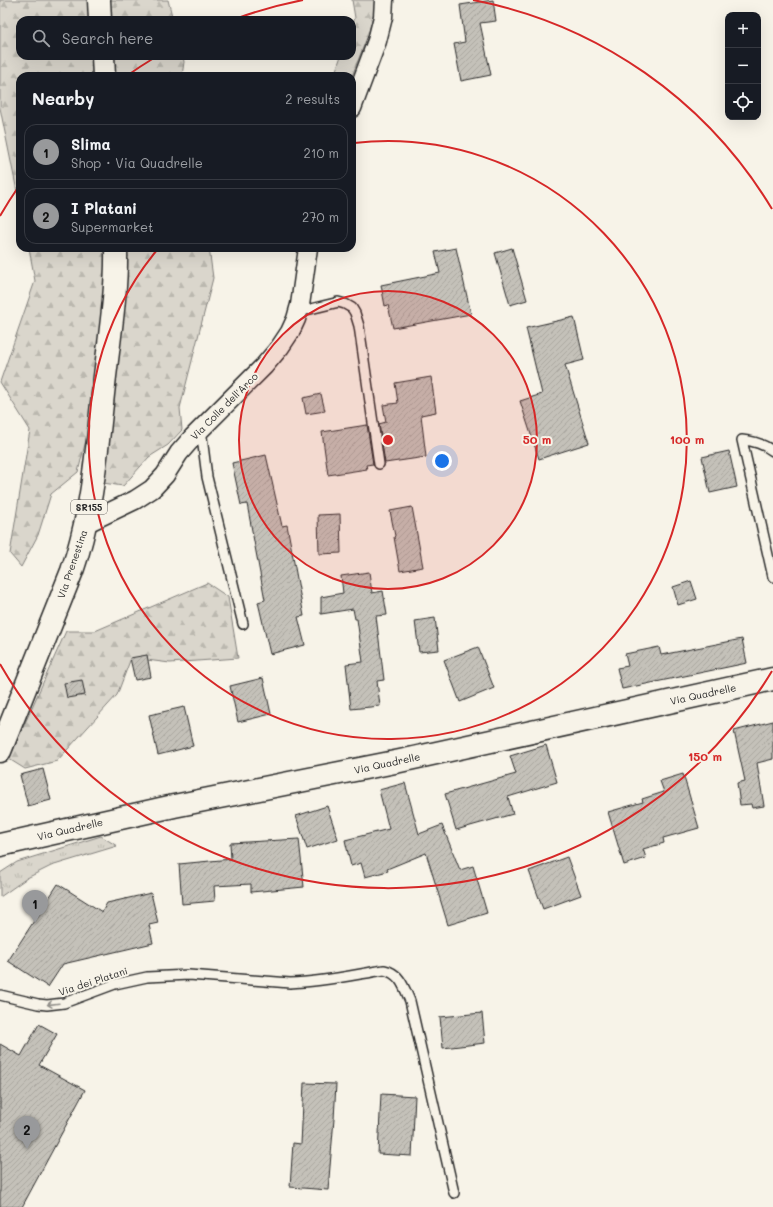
<!DOCTYPE html>
<meta charset="utf-8">
<style>
body{margin:0;font-family:Mali,sans-serif;background:#242831;color:#f1f3f6}
.controls{position:absolute;right:12px;top:12px;display:grid;overflow:hidden;border-radius:8px;box-shadow:0 4px 16px #0002}
.controls button{width:36px;height:36px;display:grid;place-items:center;padding:0;border:0;border-bottom:1px solid #363941;background:#171b24;color:#f1f3f6;font:20px sans-serif}
.you{position:absolute;left:442px;top:461px;width:14px;height:14px;margin:-10px;border:3px solid #fff;border-radius:50%;background:#1a73e8;box-shadow:0 0 0 6px #1a73e833}
.badge{display:grid;place-items:center;width:26px;height:26px;border-radius:50%;background:#98999b;color:#111;font-size:13px;font-weight:700}
.pin{position:absolute;translate:-50% -33px;filter:drop-shadow(0 1px 2px #0008)}
.pin::after{content:'';position:absolute;top:21px;width:14px;height:12px;background:inherit;clip-path:polygon(0 0,100% 0,50% 100%)}
.list{margin:0;padding:0;list-style:none}
h2{display:flex;justify-content:space-between;align-items:center;height:52px;margin:0;padding:0 16px;font-size:17px}
h2 small{font-size:13px;font-weight:400;color:#9ea1a6}
.list li{display:grid;grid-template-columns:26px 1fr auto;gap:12px;align-items:center;box-sizing:border-box;height:56px;margin:0 8px 8px;padding:0 8px;border:1px solid #363941;border-radius:12px}
.list b{display:block;font-size:15px;white-space:nowrap}
.list p{margin:0;font-size:13px;white-space:nowrap;color:#9ea1a6}
.list em{font-size:13px;font-style:normal;color:#9ea1a6}
.icon{flex:none;width:22px;height:22px;fill:none;stroke:currentColor;stroke-width:2;stroke-linecap:round;stroke-linejoin:round}
.map{position:relative;flex:none;width:773px;height:1207px;overflow:hidden}
.search{position:absolute;background:#171b24;box-shadow:0 4px 16px #0002;left:16px;top:16px;width:340px;height:44px;display:flex;align-items:center;gap:10px;box-sizing:border-box;padding:0 14px;border-radius:12px;color:#9ea1a6;font-size:15px}
.panel{position:absolute;background:#171b24;box-shadow:0 4px 16px #0002;left:16px;top:72px;width:340px;height:180px;border-radius:12px}
.map>svg:first-child{display:block}
.grass{fill:url(#grass-tufts);stroke:#82807c}
.forest{fill:url(#forest-firs);stroke:#82807c}
.building{fill:url(#building-hatch);stroke:#2b2b2b}
.lines{fill:none;stroke-linecap:round;stroke-linejoin:round}
.service-casing{stroke:#2b2b2b;stroke-width:12}
.minor-casing{stroke:#2b2b2b;stroke-width:21}
.tertiary-casing{stroke:#2b2b2b;stroke-width:25}
.primary-casing{stroke:#2b2b2b;stroke-width:25}
.service{stroke:#f7f3e8;stroke-width:9}
.minor{stroke:#f7f3e8;stroke-width:18}
.tertiary{stroke:#f7f3e8;stroke-width:22}
.primary{stroke:#f7f3e8;stroke-width:22}
.oneway{stroke:#918f8a}
.ring{fill:none;stroke:#d62828;stroke-width:2}
.labels{text-anchor:middle;dominant-baseline:central;stroke-width:4;stroke-linejoin:round;paint-order:stroke}
.shield{fill:#f7f3e8;stroke:#686764;stroke-width:1}
.shield-label{font-size:9px;font-weight:bold;fill:#2b2b2b}
.street-label{font-size:10px;fill:#2b2b2b;stroke:#f7f3e8}
.centre{fill:#d62828;stroke:#f7f3e8;stroke-width:2}
.ring-label{font-size:12px;text-anchor:middle;font-weight:bold;fill:#d62828;stroke:#f7f3e8;stroke-width:4;stroke-linejoin:round;paint-order:stroke}
</style>
<div class="map">
<svg width="773" height="1207" viewBox="0 0 773 1207">
<defs>
<pattern id="grass-tufts" width="24" height="20" patternUnits="userSpaceOnUse"><rect width="24" height="20" fill="#dad6cc"/><path d="M3 7l-1-3M5 7V3M7 7l1-3M15 17l-1-3M17 17v-4M19 17l1-3" fill="none" stroke="#bbb8af"/></pattern>
<pattern id="forest-firs" width="22" height="20" patternUnits="userSpaceOnUse"><rect width="22" height="20" fill="#dad6cc"/><path d="M5 1l3.5 6h-7zM16 11l3.5 6h-7z" fill="#bbb8af"/></pattern>
<pattern id="building-hatch" width="6" height="6" patternUnits="userSpaceOnUse"><rect width="6" height="6" fill="#c4c1b9"/><path d="M-1 1l2-2M0 6l6-6M5 7l2-2" fill="none" stroke="#a9a69f"/></pattern>
</defs>
<rect width="100%" height="100%" fill="#f7f3e8"/>
<filter id="ink" filterUnits="userSpaceOnUse"><feTurbulence type="fractalNoise" baseFrequency=".025" numOctaves="2"/><feDisplacementMap in="SourceGraphic" scale="8" xChannelSelector="R" yChannelSelector="G"/><feConvolveMatrix kernelMatrix="1 2 1 2 8 2 1 2 1" color-interpolation-filters="sRGB"/></filter>
<g filter="url(#ink)">
<polygon class="grass" points="101,836 117,846 51,866 27,878 0,897 0,873 17,862"/>
<g class="forest">
<polygon points="0,0 94,0 95,20 20,20 20,56 97,56 99,76 20,76 20,206 0,108"/>
<polygon points="106,0 168,0 173,20 106,20"/>
<polygon points="352,0 375,0 376,4 368,35 352,76 334,76 341,56 352,56 352,25 355,18"/>
<polygon points="109,56 183,56 184,62 182,76 111,76"/>
<polygon points="29,248 108,248 95,404 78,472 51,494 38,535 21,567 10,554 30,430 0,382 35,281"/>
<polygon points="123,248 209,248 213,278 180,408 182,430 168,445 149,457 123,486 103,483"/>
<polygon points="207,583 228,597 238,658 170,663 131,658 117,695 57,761 25,769 9,759 66,631 95,631"/>
</g>
<g class="building">
<polygon points="493,0 496,21 480,23 491,75 461,81 454,44 465,42 460,5"/>
<polygon points="456,248 471,314 393,328 388,305 385,306 381,285 440,273 435,252"/>
<polygon points="512,248 527,300 510,305 495,253"/>
<polygon points="574,317 584,360 565,365 589,443 539,459 520,401 542,394 526,328"/>
<polygon points="431,377 436,412 421,415 426,457 385,463 379,424 386,422 383,405 398,403 395,383"/>
<polygon points="321,394 325,411 306,414 303,398"/>
<polygon points="367,425 373,464 366,465 367,469 328,475 322,432"/>
<polygon points="729,451 737,487 710,493 702,457"/>
<polygon points="266,455 282,526 287,525 304,616 298,617 305,645 270,654 258,602 265,600 247,504 241,505 232,463"/>
<polygon points="412,507 423,567 400,571 394,537 395,536 390,511"/>
<polygon points="340,514 341,553 319,554 318,515"/>
<polygon points="369,572 372,593 383,591 387,615 376,616 384,680 377,681 380,706 351,709 346,664 363,662 357,619 355,619 353,609 321,614 321,597 343,593 341,576"/>
<polygon points="691,581 697,599 678,605 673,587"/>
<polygon points="435,618 439,650 419,652 415,621"/>
<polygon points="742,639 747,663 622,689 617,668 628,666 625,654 659,647 661,655"/>
<polygon points="478,647 494,688 460,702 444,660"/>
<polygon points="147,655 151,677 135,680 130,658"/>
<polygon points="263,678 271,714 238,722 230,686"/>
<polygon points="82,680 85,695 67,698 64,683"/>
<polygon points="184,707 193,746 158,755 149,715"/>
<polygon points="773,721 773,759 757,763 764,806 752,808 751,804 740,805 737,783 745,781 734,731"/>
<polygon points="546,745 557,782 508,797 513,814 456,830 445,794 516,774 510,756"/>
<polygon points="43,769 51,800 28,806 20,775"/>
<polygon points="683,774 699,828 663,838 664,843 643,849 646,858 624,865 608,812 643,802 642,799 664,792 660,781"/>
<polygon points="405,783 419,834 442,825 460,870 473,866 487,913 448,925 426,853 387,869 388,871 365,877 361,863 351,866 345,840 389,829 379,790"/>
<polygon points="327,806 338,839 307,849 296,816"/>
<polygon points="299,839 304,887 251,892 251,884 214,886 215,901 182,904 179,864 231,859 230,843"/>
<polygon points="567,857 581,895 543,909 529,871"/>
<polygon points="58,884 102,912 107,903 151,893 158,923 149,925 153,943 63,964 48,987 8,961"/>
<polygon points="482,1013 485,1043 443,1048 440,1017"/>
<polygon points="39,1024 57,1034 39,1065 85,1090 22,1207 0,1207 0,1044 21,1056"/>
<polygon points="304,1083 336,1084 334,1119 328,1190 290,1187 293,1143 301,1144"/>
<polygon points="381,1094 415,1096 412,1156 378,1154"/>
</g>
<g class="lines">
<defs>
<g id="service">
<polyline points="298,312 335,303 338,302 345,304 352,308 355,313 359,326 379,464"/>
<polyline points="201,429 207,477 243,624"/>
<path d="M773 451C763 444 755 441 742 440L773 577"/>
<path d="M0 995 38 1004 47 1005 64 1003 115 984 147 977 189 975 290 983C322 982 353 975 384 970 400 973 404 987 410 1001L454 1193"/>
</g>
<g id="minor">
<polyline points="352,108 377,41 383,17 384,0"/>
<polyline points="85,524 135,500 152,489 165,475 179,453 193,437 264,366 280,347 290,332 296,319 300,305 308,248"/>
</g>
<polyline id="tertiary" points="0,845 174,806 400,761 773,679"/>
<g id="primary">
<polyline points="99,0 100,20"/>
<polyline points="103,56 104,76"/>
<path d="M0 751 72 571C93 511 97 447 104 385 109 340 117 294 116 248"/>
</g>
</defs>
<use href="#service" class="service-casing"/>
<use href="#minor" class="minor-casing"/>
<use href="#tertiary" class="tertiary-casing"/>
<use href="#primary" class="primary-casing"/>
<use href="#service" class="service"/>
<use href="#minor" class="minor"/>
<use href="#tertiary" class="tertiary"/>
<use href="#primary" class="primary"/>
</g>
<defs><path id="oneway-shaft" d="M-6 0H5M1.5-3L5.5 0L1.5 3" fill="none" stroke-width="1.6" stroke-linecap="round" stroke-linejoin="round"/></defs>
<use class="oneway" href="#oneway-shaft" transform="translate(53 1004) rotate(173)"/>
</g>
<circle cx="388" cy="440" r="149" fill="#d62828" fill-opacity=".12"/>
<g class="ring">
<circle cx="388" cy="440" r="149"/>
<path d="M354 143A299 299 0 1 1 157 250"/>
<path d="M772 671A448 448 0 0 1 0 664M0 216A448 448 0 0 1 19 186M128 75A448 448 0 0 1 154 58M235 19A448 448 0 0 1 303 0M473 0A448 448 0 0 1 772 209"/>
</g>
<g class="labels">
<rect class="shield" x="71" y="500" width="36" height="14" rx="3"/>
<g class="shield-label">
<text x="89" y="507">SR155</text>
</g>
<g class="street-label">
<text transform="translate(224 406) rotate(-45)">Via Colle dell'Arco</text>
<text transform="translate(72 564) rotate(-71)">Via Prenestina</text>
<text transform="translate(703 694) rotate(-12)">Via Quadrelle</text>
<text transform="translate(387 763) rotate(-12)">Via Quadrelle</text>
<text transform="translate(70 829) rotate(-13)">Via Quadrelle</text>
<text transform="translate(93 981) rotate(-18)">Via dei Platani</text>
</g>
</g>
<circle cx="388" cy="440" r="6" class="centre"/>
<g class="ring-label">
<text x="537" y="444">50 m</text>
<text x="687" y="444">100 m</text>
<text x="705" y="761">150 m</text>
</g>
</svg>
<div class="controls">
<button>+</button>
<button>−</button>
<button><svg class="icon" aria-label="locate" viewBox="0 0 24 24"><circle cx="12" cy="12" r="6"/><path d="M12 2v4M12 18v4M2 12h4M18 12h4"/></svg></button>
</div>
<div class="you"></div>
<div class="pin badge" style="left:35px;top:923px">1</div>
<div class="pin badge" style="left:27px;top:1149px">2</div>
<div class="search"><svg class="icon" aria-label="search" viewBox="0 0 24 24"><circle cx="10" cy="10" r="6"/><path d="M15 15l6 6"/></svg>Search here</div>
<section class="panel">
<h2>Nearby<small>2 results</small></h2>
<ul class="list">
<li><span class="badge">1</span><div><b>Slima</b><p>Shop · Via Quadrelle</p></div><em>210 m</em></li>
<li><span class="badge">2</span><div><b>I Platani</b><p>Supermarket</p></div><em>270 m</em></li>
</ul>
</section>
</div>
